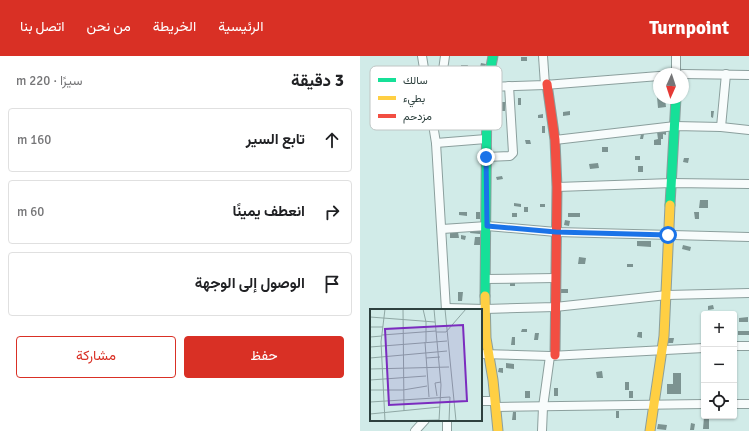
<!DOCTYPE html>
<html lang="ar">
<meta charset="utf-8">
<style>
body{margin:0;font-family:Signika,Vazirmatn,sans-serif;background:#f6f6f6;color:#202124;direction:rtl}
.controls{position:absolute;right:12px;bottom:12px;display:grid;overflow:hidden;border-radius:4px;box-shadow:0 1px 3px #0004}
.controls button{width:36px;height:36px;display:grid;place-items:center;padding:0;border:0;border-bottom:1px solid #e0e0e0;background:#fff;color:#202124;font:20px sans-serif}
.compass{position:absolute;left:293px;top:12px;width:36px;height:36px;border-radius:50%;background:#fff;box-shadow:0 1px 3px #0004;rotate:183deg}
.stop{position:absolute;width:12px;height:12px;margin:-9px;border:3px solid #1a73e8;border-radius:50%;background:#fff}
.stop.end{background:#1a73e8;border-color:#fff;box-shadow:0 1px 4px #0008}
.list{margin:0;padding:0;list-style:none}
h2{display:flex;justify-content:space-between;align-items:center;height:52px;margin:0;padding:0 16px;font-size:17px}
h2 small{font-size:13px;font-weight:400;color:#757577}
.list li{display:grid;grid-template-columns:26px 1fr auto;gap:12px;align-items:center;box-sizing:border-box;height:64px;margin:0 8px 8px;padding:0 8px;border:1px solid #e0e0e0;border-radius:4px}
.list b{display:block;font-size:15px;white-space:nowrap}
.list em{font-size:13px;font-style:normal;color:#757577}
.actions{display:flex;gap:8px;padding:12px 16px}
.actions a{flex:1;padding:9px 0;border:1px solid #d93025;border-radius:4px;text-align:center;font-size:14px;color:#d93025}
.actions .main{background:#d93025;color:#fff}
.icon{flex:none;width:22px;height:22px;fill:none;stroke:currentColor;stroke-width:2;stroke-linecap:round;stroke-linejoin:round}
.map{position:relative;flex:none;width:389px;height:375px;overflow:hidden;direction:ltr}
header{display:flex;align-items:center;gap:24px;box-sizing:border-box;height:56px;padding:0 20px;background:#d93025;color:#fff}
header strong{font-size:19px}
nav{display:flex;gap:22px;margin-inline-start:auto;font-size:14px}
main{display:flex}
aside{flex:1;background:#fff}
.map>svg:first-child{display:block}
.building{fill:#7c9391}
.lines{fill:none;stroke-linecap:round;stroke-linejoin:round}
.street-casing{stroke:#8b9f9d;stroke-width:10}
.fast-casing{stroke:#8b9f9d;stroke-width:11}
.slow-casing{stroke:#8b9f9d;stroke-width:11}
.jam-casing{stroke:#8b9f9d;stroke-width:11}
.street{stroke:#f8fcfc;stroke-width:8}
.fast{stroke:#16e098;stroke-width:9}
.slow{stroke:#ffcf43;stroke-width:9}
.jam{stroke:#f24e42;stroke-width:9}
.route{stroke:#1a73e8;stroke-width:5}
.inset-road{fill:none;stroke:#8fa7a4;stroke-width:1}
.view{fill:#7b2cbf;fill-opacity:0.15;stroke:#7b2cbf;stroke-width:2}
.inset-edge{fill:none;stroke:#2d403e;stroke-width:2}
.key{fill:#fff;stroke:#c0c6c5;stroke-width:1}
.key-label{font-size:11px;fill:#2d403e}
</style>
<header>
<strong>Turnpoint</strong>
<nav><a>الرئيسية</a><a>الخريطة</a><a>من نحن</a><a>اتصل بنا</a></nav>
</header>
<main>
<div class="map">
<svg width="389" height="375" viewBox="0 0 389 375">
<rect width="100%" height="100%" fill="#d1ebe8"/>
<g class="building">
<rect x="161" y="1" width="6" height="4"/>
<polygon points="121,7 126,8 125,12 120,11"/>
<polygon points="101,9 108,9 107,13 101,12"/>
<polygon points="297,41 305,42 306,51 298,52"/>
<rect x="158" y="42" width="3" height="7"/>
<rect x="141" y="46" width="4" height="9"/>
<polygon points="210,55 210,59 203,60 203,56"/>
<polygon points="351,55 354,55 353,62 351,61"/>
<polygon points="183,58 183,62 178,62 178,59"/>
<rect x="182" y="70" width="3" height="7"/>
<polygon points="297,76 306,76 306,79 303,78 303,83 301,83 301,89 294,89 294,84 298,83"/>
<polygon points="281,78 284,78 283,83 280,83"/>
<polygon points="165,84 170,84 171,88 166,88"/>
<rect x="242" y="91" width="6" height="5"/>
<rect x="275" y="100" width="5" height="4"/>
<polygon points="324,102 329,102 328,107 323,106"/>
<polygon points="238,107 239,112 230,113 229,108"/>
<rect x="278" y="110" width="5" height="6"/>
<polygon points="142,120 143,123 137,124 136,121"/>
<polygon points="340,144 348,144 348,152 339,152"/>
<polygon points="154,147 161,148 161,151 154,150"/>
<rect x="180" y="148" width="5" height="3"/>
<rect x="164" y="151" width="4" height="5"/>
<polygon points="99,156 107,156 107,160 99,159"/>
<rect x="116" y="156" width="4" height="7"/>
<polygon points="334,156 339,156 339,163 335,163"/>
<rect x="152" y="157" width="5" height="4"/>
<rect x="208" y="157" width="12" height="4"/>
<polygon points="205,164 210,165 209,170 204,169"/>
<polygon points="111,173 121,174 120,178 110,177"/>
<polygon points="90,176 98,176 99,182 90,182"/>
<polygon points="101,179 106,180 105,184 101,183"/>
<polygon points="115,181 121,181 120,189 114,189"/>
<polygon points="277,185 291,185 291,191 277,190"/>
<polygon points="323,189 331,191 330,195 322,193"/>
<polygon points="219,201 226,202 225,208 218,208"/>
<rect x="267" y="208" width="6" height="3"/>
<rect x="150" y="226" width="5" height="4"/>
<rect x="201" y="233" width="7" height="4"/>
<polygon points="98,236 103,236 102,245 98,245"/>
<polygon points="353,249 354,253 348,254 348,250"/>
<polygon points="388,261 388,266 379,266 379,262"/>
<polygon points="162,273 167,273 167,276 161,276"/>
<rect x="378" y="275" width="11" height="4"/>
<polygon points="278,276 282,276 282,282 277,281"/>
<polygon points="175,277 179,277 178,284 174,284"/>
<polygon points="152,281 155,281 155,289 151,289"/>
<polygon points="306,282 314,282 313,287 306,287"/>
<polygon points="146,307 154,308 154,313 146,312"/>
<polygon points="139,312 143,312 143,317 138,316"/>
<polygon points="242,315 243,322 237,322 236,316"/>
<polygon points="313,317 321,317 321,338 307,338 307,328 313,328"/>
<rect x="265" y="326" width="4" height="8"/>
<rect x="194" y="332" width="4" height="8"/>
<rect x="165" y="335" width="5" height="7"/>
<rect x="269" y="335" width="4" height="7"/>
<rect x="256" y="355" width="3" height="7"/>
<polygon points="153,356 156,356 156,364 152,364"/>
<polygon points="344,361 349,362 349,373 343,373"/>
<polygon points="331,367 335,368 334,374 330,374"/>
<polygon points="298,368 307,369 306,374 297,373"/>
</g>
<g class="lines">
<defs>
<g id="street">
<polyline points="62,0 76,87 86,254"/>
<polyline points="85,0 82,21 84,26 127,31 185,29 299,20"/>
<polyline points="183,0 185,29"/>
<polyline points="316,18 316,0"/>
<polyline points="323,18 389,19"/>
<polyline points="361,71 366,18"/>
<polyline points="195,84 315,70 361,71 389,74"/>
<polyline points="76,87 126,83"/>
<polyline points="126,101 150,100 153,97 149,30"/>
<polyline points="197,131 312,127 389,128"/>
<polyline points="82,173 127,170 196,176 389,181"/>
<polyline points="125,223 195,222"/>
<polyline points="86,252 125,253 195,251 307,239 389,237"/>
<polyline points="374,290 389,290"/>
<polyline points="121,298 190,300 344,292"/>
<polyline points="121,345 135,345"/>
<polyline points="374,348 389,348"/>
<polyline points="136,351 344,348"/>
<polyline points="87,364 87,375"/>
<polyline points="55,375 65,364"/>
<polyline points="182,375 183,351 190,300"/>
</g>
<g id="fast">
<polyline points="310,149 316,42"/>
<polyline points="125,240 127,31 133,0"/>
</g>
<g id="slow">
<polyline points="125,240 126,282 133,324 138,375"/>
<polyline points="290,375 304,280 310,149"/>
</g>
<polyline id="jam" points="187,28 195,84 197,131 195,299"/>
</defs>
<use href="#street" class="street-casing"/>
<use href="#fast" class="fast-casing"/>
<use href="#slow" class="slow-casing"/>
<use href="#jam" class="jam-casing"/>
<use href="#street" class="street"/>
<use href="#fast" class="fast"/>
<use href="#slow" class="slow"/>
<use href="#jam" class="jam"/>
</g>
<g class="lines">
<polyline class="route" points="126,101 127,170 196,176 308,179"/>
</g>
<g transform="translate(10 253)">
<rect width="112" height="112" fill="#d1ebe8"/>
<path class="inset-road" d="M33 0 34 102M53 0 56 13V33M64 0 71 76 69 112M75 0 86 112M0 8 65 13M0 18H13M66 23H76L96 0M12 26 66 22M0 28 12 27M55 33 59 88M0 38 77 32M0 49 77 42M56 49 70 48M0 60 79 58M0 71 56 67M0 81H33L57 77M67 87 65 74 71 73M0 93 80 88 79 112M0 105 70 98M15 112 11 33 15 0M27 112 69 111"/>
<path class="view" d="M93 16 97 92 19 96 15 20Z"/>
<rect width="112" height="112" class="inset-edge"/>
</g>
<rect x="10" y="10" width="132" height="64" rx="6" class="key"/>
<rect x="18" y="22" width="18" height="4" fill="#16e098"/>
<rect x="18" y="40" width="18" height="4" fill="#ffcf43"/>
<rect x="18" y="58" width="18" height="4" fill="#f24e42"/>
<g class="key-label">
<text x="43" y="28">سالك</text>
<text x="43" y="46">بطيء</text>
<text x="43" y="64">مزدحم</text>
</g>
</svg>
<div class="controls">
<button>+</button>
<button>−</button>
<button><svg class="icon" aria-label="locate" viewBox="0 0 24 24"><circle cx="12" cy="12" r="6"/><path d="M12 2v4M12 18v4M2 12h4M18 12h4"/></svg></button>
</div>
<svg class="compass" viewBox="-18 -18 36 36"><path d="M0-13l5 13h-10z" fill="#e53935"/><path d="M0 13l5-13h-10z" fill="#757577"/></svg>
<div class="stop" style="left:308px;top:179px"></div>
<div class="stop end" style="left:126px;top:101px"></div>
</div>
<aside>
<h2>3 دقيقة<small>سيرًا · 220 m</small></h2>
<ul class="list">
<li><svg class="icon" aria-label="ahead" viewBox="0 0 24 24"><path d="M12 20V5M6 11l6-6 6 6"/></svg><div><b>تابع السير</b></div><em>160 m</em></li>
<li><svg class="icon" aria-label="right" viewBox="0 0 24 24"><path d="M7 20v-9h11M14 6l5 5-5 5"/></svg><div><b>انعطف يمينًا</b></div><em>60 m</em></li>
<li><svg class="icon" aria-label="arrive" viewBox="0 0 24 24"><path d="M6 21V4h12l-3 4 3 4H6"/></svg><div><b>الوصول إلى الوجهة</b></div></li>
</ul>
<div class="actions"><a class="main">حفظ</a><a>مشاركة</a></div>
</aside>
</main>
